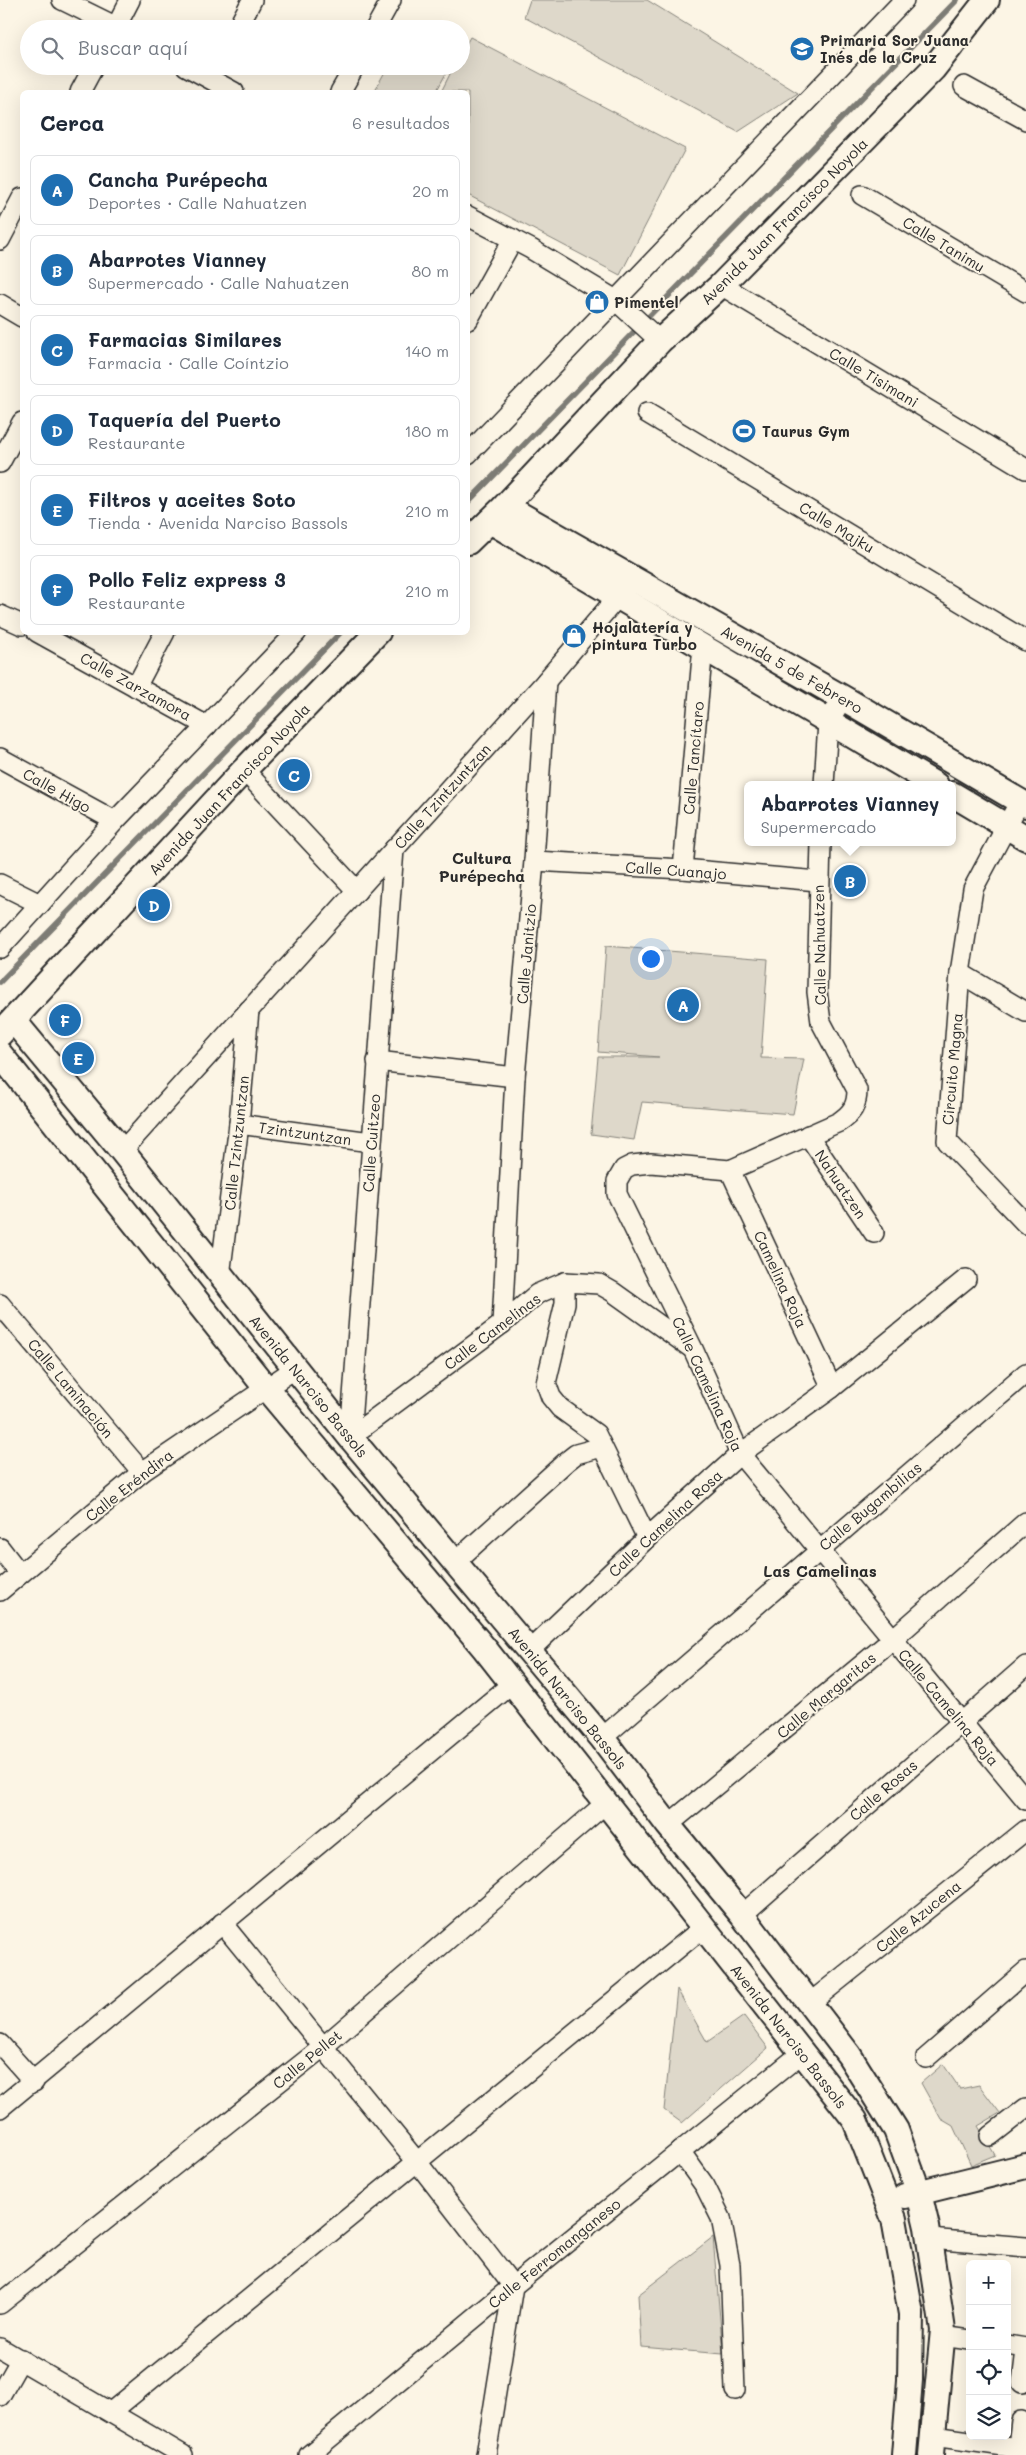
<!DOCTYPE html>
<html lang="es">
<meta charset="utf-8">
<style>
body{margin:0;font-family:Mali,sans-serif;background:#f6f6f7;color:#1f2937}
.controls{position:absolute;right:15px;bottom:15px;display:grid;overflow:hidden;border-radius:8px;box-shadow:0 5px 20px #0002}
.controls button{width:45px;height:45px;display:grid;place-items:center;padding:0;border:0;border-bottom:1px solid #e0e1e3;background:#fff;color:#1f2937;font:25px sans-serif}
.you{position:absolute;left:650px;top:958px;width:18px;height:18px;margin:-12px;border:4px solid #fff;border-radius:50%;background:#1a73e8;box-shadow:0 0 0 8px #1a73e833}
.badge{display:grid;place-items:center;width:32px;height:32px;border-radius:50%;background:#1f6fb2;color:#fff;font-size:16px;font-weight:700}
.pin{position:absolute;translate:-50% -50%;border:2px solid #fff;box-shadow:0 1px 5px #0006}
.popup{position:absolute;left:744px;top:781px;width:212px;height:65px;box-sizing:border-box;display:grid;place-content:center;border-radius:8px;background:#fff;filter:drop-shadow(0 1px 4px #0005);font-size:16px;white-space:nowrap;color:#747a83}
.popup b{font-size:19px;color:#1f2937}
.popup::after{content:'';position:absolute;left:50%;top:100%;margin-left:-10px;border:10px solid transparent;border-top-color:#fff}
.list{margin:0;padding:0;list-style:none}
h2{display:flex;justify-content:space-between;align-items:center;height:65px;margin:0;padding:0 20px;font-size:21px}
h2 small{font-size:16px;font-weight:400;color:#747a83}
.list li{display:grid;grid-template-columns:32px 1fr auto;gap:15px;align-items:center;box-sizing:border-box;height:70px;margin:0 10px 10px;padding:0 10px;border:1px solid #e0e1e3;border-radius:8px}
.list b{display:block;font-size:19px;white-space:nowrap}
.list p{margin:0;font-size:16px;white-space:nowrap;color:#747a83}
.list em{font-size:16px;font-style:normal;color:#747a83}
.icon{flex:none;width:28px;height:28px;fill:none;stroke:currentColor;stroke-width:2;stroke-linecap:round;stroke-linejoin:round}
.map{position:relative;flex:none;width:1026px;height:2455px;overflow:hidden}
.search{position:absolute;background:#fff;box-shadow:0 5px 20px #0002;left:20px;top:20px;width:450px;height:55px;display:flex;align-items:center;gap:12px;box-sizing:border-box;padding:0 18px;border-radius:28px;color:#747a83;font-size:19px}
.panel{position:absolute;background:#fff;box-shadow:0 5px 20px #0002;left:20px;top:90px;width:450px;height:545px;border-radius:8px}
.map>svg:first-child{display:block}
.green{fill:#ded8ca;stroke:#84827a}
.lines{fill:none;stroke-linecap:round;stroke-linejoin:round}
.stream{stroke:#7d7b74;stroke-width:5.5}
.minor-casing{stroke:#2b2b2b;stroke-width:22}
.tertiary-casing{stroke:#2b2b2b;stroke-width:28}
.minor{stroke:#fcf5e5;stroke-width:19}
.tertiary{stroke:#fcf5e5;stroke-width:24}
.labels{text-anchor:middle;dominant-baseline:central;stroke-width:4;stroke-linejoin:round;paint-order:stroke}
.poi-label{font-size:15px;font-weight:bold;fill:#2b2b2b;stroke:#fcf5e5;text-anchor:start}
.street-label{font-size:15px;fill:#2b2b2b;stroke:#fcf5e5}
.neighbourhood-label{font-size:16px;font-weight:bold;fill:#2b2b2b;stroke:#fcf5e5}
</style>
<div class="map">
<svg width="1026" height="2455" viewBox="0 0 1026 2455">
<rect width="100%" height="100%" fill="#fcf5e5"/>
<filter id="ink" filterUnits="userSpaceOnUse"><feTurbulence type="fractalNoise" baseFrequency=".02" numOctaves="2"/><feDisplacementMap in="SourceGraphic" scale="10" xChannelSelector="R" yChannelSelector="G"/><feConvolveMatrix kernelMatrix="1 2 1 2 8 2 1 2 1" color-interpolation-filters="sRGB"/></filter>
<g filter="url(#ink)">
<g class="green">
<polygon points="530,0 647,0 798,93 738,132 524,17"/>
<polygon points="470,37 685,149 620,275 468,195 468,92 441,92 454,66 461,66 461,53"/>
<polygon points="388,66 450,66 436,92 374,92"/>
<polygon points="606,946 768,959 761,1058 804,1059 793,1114 642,1102 634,1140 591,1134 598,1057 659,1057 598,1052"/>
<polygon points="677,1989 707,2042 744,2016 768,2048 682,2123 664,2110"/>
<polygon points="943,2064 960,2089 979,2085 1000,2113 978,2126 995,2155 971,2165 953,2126 941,2119 921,2083"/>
<polygon points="713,2237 723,2354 641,2347 638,2295"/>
</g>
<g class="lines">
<g class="stream">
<polyline points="468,502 957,0"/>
<polyline points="0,982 341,632"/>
</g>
<defs>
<g id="minor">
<polyline points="62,0 121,29"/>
<polyline points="115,29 130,0"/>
<polyline points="237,29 252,0"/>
<polyline points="375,29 391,0"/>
<polyline points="186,66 234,92"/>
<polyline points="964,86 1026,120"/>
<polyline points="80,92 94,66"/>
<polyline points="340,92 355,66"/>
<polyline points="862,195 1026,292"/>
<polyline points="468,216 531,249 614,299 660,341"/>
<polyline points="0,240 22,198"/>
<polyline points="721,285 1026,469"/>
<polyline points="0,304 22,317"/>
<polyline points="468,320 513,239"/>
<polyline points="647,413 1026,641"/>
<polyline points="468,454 904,0"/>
<polyline points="0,463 22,422"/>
<polyline points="0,615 22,625"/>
<polyline points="37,632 207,726"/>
<polyline points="136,687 165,632"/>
<polyline points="0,758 115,821"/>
<polyline points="244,770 357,891"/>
<polyline points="824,785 828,722 843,698"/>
<polyline points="1020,801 973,889 960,973 947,1141 1026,1224"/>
<path d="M821 842 817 992 821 1022 857 1090C857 1106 852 1113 839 1122L730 1170 651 1163 632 1165 624 1169 617 1181V1194L693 1349 740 1454 1026 1800"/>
<polyline points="534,861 683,869 818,881"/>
<polyline points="683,869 703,646"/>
<polyline points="0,884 40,904"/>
<polyline points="0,948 115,821 297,632"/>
<polyline points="960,973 1026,1012"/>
<polyline points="377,1061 515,1077"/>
<polyline points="239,1124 371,1142"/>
<polyline points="808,1135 874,1233"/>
<polyline points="122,1151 546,681 626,587"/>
<polyline points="730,1170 832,1388"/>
<polyline points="220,1276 239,1124 249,1010"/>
<polyline points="565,1282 565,1303 546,1383 551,1397 560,1408 596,1434 647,1538"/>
<polyline points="0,1304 142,1472"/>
<polyline points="502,1324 515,1077 534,861 546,681"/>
<polyline points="350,1437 394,849"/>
<polyline points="350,1437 502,1324 537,1294 565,1282 599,1284 613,1292 690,1347"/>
<polyline points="0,1548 20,1574"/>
<polyline points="454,1563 567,1461 576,1454 602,1447"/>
<polyline points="0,1591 142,1472 296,1368"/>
<polyline points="530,1650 647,1538 740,1454 832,1388 966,1279"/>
<polyline points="602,1738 1026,1373"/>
<polyline points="668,1825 893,1639 1026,1522"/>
<polyline points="742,1915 1026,1666"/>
<polyline points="222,1923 418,2163 513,2286 486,2455"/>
<polyline points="810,2003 1026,1830"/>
<polyline points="0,2044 34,2082"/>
<polyline points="926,2058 1026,1971"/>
<polyline points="0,2108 512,1684"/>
<polyline points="990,2136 1026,2108"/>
<polyline points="680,2151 705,2186 721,2218 730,2265 735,2390"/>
<polyline points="929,2239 1026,2247"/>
<polyline points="0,2304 323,2047 606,1803"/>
<polyline points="942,2336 970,2340"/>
<polyline points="1007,2345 1026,2348"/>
<polyline points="0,2348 183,2455"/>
<polyline points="1022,2383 1026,2350"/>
<polyline points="0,2396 21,2359"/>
<polyline points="111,2412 704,1927"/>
<polyline points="933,2436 1018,2448"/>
<polyline points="309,2455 513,2286 802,2053"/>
<polyline points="1017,2455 1021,2421"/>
</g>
<g id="tertiary">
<polyline points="505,506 843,698 1026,805"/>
<polyline points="490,521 936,785"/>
<polyline points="468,542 505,506 660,341 721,285 933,69 987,0"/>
<polyline points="952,794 1026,838"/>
<polyline points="14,1021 122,1151 350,1437 602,1738 668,1825 742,1915 849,2055 896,2130 919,2193 927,2227 943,2330 931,2455"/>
<polyline points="0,1034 244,770 378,632"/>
<polyline points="0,1054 266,1388 485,1649 855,2120 894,2219 911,2314 910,2380 904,2455"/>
<polyline points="905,2196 1026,2166"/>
</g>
</defs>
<use href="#minor" class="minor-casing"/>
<use href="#tertiary" class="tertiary-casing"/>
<use href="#minor" class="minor"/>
<use href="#tertiary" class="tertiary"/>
</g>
</g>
<defs>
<symbol id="school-disc" viewBox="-11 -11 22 22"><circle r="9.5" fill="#1f6fb2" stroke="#fcf5e5"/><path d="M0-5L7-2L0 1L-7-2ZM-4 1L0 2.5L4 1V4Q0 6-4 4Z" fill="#fff"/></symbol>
<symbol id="shop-disc" viewBox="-11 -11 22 22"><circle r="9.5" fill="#1f6fb2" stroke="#fcf5e5"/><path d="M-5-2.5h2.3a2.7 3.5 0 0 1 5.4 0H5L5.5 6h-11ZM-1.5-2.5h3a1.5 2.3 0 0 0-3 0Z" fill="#fff"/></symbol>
<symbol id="stadium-disc" viewBox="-11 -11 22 22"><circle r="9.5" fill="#1f6fb2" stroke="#fcf5e5"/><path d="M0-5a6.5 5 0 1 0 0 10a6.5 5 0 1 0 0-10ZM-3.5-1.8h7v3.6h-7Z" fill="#fff"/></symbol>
</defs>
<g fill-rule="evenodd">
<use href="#school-disc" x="788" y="35" width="28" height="28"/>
<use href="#shop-disc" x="583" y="288" width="28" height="28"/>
<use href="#stadium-disc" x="730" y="417" width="28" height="28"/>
<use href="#shop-disc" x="560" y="622" width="28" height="28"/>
</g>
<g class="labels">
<g class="poi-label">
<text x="820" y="40">Primaria Sor Juana<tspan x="820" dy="17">Inés de la Cruz</tspan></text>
<text x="614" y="302">Pimentel</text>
<text x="762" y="431">Taurus Gym</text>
<text x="592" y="627">Hojalatería y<tspan x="592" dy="17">pintura Turbo</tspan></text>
</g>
<g class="street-label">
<text transform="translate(784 221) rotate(-45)">Avenida Juan Francisco Noyola</text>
<text transform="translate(944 244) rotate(31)">Calle Tanimu</text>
<text transform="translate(874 377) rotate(31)">Calle Tisimani</text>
<text transform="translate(837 527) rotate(31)">Calle Majku</text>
<text transform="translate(792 669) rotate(30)">Avenida 5 de Febrero</text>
<text transform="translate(136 686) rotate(29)">Calle Zarzamora</text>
<text transform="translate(693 758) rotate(-85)">Calle Tancítaro</text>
<text transform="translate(229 789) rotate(-47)">Avenida Juan Francisco Noyola</text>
<text transform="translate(57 790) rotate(29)">Calle Higo</text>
<text transform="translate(442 796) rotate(-48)">Calle Tzintzuntzan</text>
<text transform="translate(676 870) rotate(4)">Calle Cuanajo</text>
<text transform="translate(819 945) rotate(-91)">Calle Nahuatzen</text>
<text transform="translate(526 954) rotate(-85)">Calle Janitzio</text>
<text transform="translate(952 1069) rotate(-85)">Circuito Magna</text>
<text transform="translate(305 1133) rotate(8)">Tzintzuntzan</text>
<text transform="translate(236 1143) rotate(-84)">Calle Tzintzuntzan</text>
<text transform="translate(371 1143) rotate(-86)">Calle Cuitzeo</text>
<text transform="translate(841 1184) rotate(56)">Nahuatzen</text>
<text transform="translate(781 1279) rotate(65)">Camelina Roja</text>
<text transform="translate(492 1331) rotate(-37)">Calle Camelinas</text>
<text transform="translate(708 1384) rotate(65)">Calle Camelina Roja</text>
<text transform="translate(309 1386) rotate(51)">Avenida Narciso Bassols</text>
<text transform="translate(71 1388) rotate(50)">Calle Laminación</text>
<text transform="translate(129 1485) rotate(-38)">Calle Eréndira</text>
<text transform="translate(870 1506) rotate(-40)">Calle Bugambilias</text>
<text transform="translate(665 1523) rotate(-43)">Calle Camelina Rosa</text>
<text transform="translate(826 1695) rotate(-40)">Calle Margaritas</text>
<text transform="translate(568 1698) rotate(51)">Avenida Narciso Bassols</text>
<text transform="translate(949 1707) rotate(50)">Calle Camelina Roja</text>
<text transform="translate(883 1790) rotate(-41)">Calle Rosas</text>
<text transform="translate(918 1916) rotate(-39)">Calle Azucena</text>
<text transform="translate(789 2036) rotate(52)">Avenida Narciso Bassols</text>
<text transform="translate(307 2059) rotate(-39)">Calle Pellet</text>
<text transform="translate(554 2253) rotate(-39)">Calle Ferromanganeso</text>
</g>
<g class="neighbourhood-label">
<text x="482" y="857">Cultura<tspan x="482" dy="18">Purépecha</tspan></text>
<text x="820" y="1570">Las Camelinas</text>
</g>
</g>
</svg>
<div class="controls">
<button>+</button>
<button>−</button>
<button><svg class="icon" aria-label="locate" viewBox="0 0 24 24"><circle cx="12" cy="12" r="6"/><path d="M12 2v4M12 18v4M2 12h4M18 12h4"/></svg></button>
<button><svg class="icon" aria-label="layers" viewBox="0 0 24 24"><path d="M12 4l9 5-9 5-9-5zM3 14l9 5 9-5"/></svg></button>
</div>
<div class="you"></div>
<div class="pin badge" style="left:683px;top:1005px">A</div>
<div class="pin badge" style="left:850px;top:881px">B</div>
<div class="popup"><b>Abarrotes Vianney</b>Supermercado</div>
<div class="pin badge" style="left:294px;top:775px">C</div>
<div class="pin badge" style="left:154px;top:905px">D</div>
<div class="pin badge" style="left:78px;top:1058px">E</div>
<div class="pin badge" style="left:65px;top:1020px">F</div>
<div class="search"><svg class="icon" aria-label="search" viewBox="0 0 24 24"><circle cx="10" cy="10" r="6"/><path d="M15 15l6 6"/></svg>Buscar aquí</div>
<section class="panel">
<h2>Cerca<small>6 resultados</small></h2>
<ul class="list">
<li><span class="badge">A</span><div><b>Cancha Purépecha</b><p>Deportes · Calle Nahuatzen</p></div><em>20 m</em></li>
<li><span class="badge">B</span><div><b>Abarrotes Vianney</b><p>Supermercado · Calle Nahuatzen</p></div><em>80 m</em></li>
<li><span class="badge">C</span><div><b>Farmacias Similares</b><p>Farmacia · Calle Coíntzio</p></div><em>140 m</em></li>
<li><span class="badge">D</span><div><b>Taquería del Puerto</b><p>Restaurante</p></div><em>180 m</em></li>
<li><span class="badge">E</span><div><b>Filtros y aceites Soto</b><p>Tienda · Avenida Narciso Bassols</p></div><em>210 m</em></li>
<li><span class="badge">F</span><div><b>Pollo Feliz express 3</b><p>Restaurante</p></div><em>210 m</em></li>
</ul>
</section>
</div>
